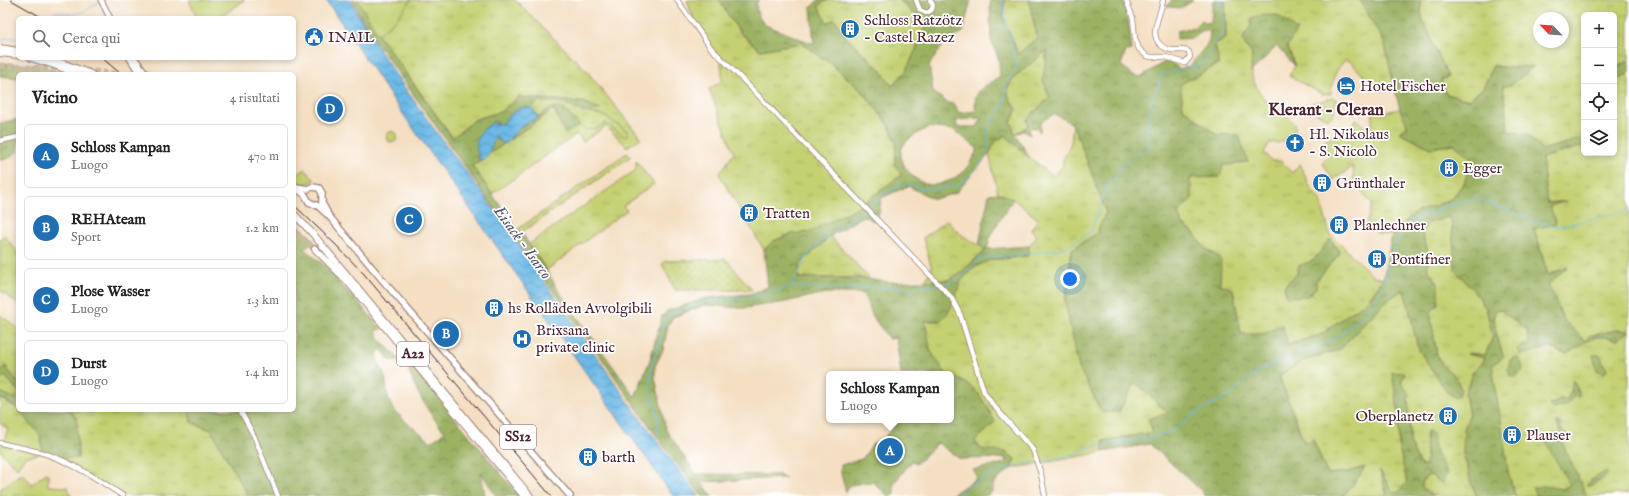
<!DOCTYPE html>
<html lang="it">
<meta charset="utf-8">
<style>
body{margin:0;font-family:"IM FELL English",serif;background:#f2f2f2;color:#222}
.controls{position:absolute;right:12px;top:12px;display:grid;overflow:hidden;border-radius:6px;box-shadow:0 2px 6px #0003}
.controls button{width:36px;height:36px;display:grid;place-items:center;padding:0;border:0;border-bottom:1px solid #e0e0e0;background:#fff;color:#222;font:20px sans-serif}
.compass{position:absolute;left:1533px;top:12px;width:36px;height:36px;border-radius:50%;background:#fff;box-shadow:0 2px 6px #0003;rotate:295deg}
.you{position:absolute;left:1070px;top:279px;width:14px;height:14px;margin:-10px;border:3px solid #fff;border-radius:50%;background:#1a73e8;box-shadow:0 0 0 6px #1a73e833}
.badge{display:grid;place-items:center;width:26px;height:26px;border-radius:50%;background:#1f6fb2;color:#fff;font-size:13px;font-weight:700}
.pin{position:absolute;translate:-50% -50%;border:2px solid #fff;box-shadow:0 1px 4px #0006}
.popup{position:absolute;left:826px;top:371px;width:128px;height:52px;box-sizing:border-box;display:grid;place-content:center;border-radius:6px;background:#fff;filter:drop-shadow(0 1px 3px #0005);font-size:13px;white-space:nowrap;color:#767676}
.popup b{font-size:15px;color:#222}
.popup::after{content:'';position:absolute;left:50%;top:100%;margin-left:-8px;border:8px solid transparent;border-top-color:#fff}
.list{margin:0;padding:0;list-style:none}
h2{display:flex;justify-content:space-between;align-items:center;height:52px;margin:0;padding:0 16px;font-size:17px}
h2 small{font-size:13px;font-weight:400;color:#767676}
.list li{display:grid;grid-template-columns:26px 1fr auto;gap:12px;align-items:center;box-sizing:border-box;height:64px;margin:0 8px 8px;padding:0 8px;border:1px solid #e0e0e0;border-radius:6px}
.list b{display:block;font-size:15px;white-space:nowrap}
.list p{margin:0;font-size:13px;white-space:nowrap;color:#767676}
.list em{font-size:13px;font-style:normal;color:#767676}
.icon{flex:none;width:22px;height:22px;fill:none;stroke:currentColor;stroke-width:2;stroke-linecap:round;stroke-linejoin:round}
.map{position:relative;flex:none;width:1629px;height:496px;overflow:hidden}
.search{position:absolute;background:#fff;box-shadow:0 2px 6px #0003;left:16px;top:16px;width:280px;height:44px;display:flex;align-items:center;gap:10px;box-sizing:border-box;padding:0 14px;border-radius:6px;color:#767676;font-size:15px}
.panel{position:absolute;background:#fff;box-shadow:0 2px 6px #0003;left:16px;top:72px;width:280px;height:340px;border-radius:6px}
.map>svg:first-child{display:block}
.grass{fill:url(#grass-tufts);stroke:#87784e;fill-rule:evenodd}
.forest{fill:url(#forest-crowns);stroke:#726848;fill-rule:evenodd}
.wetland{fill:url(#wetland-marsh);stroke:#87784e}
.park{fill:#c4d072;stroke:#87784e}
.garden{fill:url(#garden-dots);stroke:#87784e}
.water{fill:url(#water-waves);stroke:#5b6c88}
.lines{fill:none;stroke-linecap:round;stroke-linejoin:round}
.stream{stroke:#6cb9e6;stroke-width:1}
.primary-tunnel{stroke:#d2b9a4;stroke-width:5.5;stroke-dasharray:5.5 3;stroke-linecap:butt}
.motorway-tunnel{stroke:#d2b9a4;stroke-width:6;stroke-dasharray:6 3;stroke-linecap:butt}
.tertiary-casing{stroke:#9f7f76;stroke-width:6}
.secondary-casing{stroke:#9f7f76;stroke-width:7}
.primary-casing{stroke:#9f7f76;stroke-width:8}
.motorway-casing{stroke:#9f7f76;stroke-width:8}
.tertiary{stroke:#fff;stroke-width:4.5}
.secondary{stroke:#fff;stroke-width:5}
.primary{stroke:#fff;stroke-width:5.5}
.motorway{stroke:#fff;stroke-width:6}
.rail{stroke:#4a1f2b;stroke-width:1}
.labels{text-anchor:middle;dominant-baseline:central;stroke-width:3.5;stroke-linejoin:round;paint-order:stroke}
.shield{fill:#fff;stroke:#80626b;stroke-width:1}
.shield-label{font-size:14px;font-weight:bold;fill:#4a1f2b}
.poi-label{font-size:15px;fill:#4a1f2b;stroke:#fff;text-anchor:start}
.water-label{font-size:16px;font-style:italic;fill:#56556c;stroke:#fff}
.quarter-label{font-size:17px;font-weight:bold;fill:#4a1f2b;stroke:#fff}
</style>
<div class="map">
<svg width="1629" height="496" viewBox="0 0 1629 496">
<defs>
<pattern id="grass-tufts" width="24" height="20" patternUnits="userSpaceOnUse"><rect width="24" height="20" fill="#c4d072"/><path d="M3 7l-1-3M5 7V3M7 7l1-3M15 17l-1-3M17 17v-4M19 17l1-3" fill="none" stroke="#aab263"/></pattern>
<pattern id="forest-crowns" width="20" height="18" patternUnits="userSpaceOnUse"><rect width="20" height="18" fill="#9bb264"/><path d="M2 6a3 3 0 1 1 6 0M12 15a3 3 0 1 1 6 0" fill="none" stroke="#809053"/></pattern>
<pattern id="wetland-marsh" width="20" height="14" patternUnits="userSpaceOnUse"><rect width="20" height="14" fill="#c4d072"/><path d="M1 5h8M5 5V1M11 12h8M15 12V8" fill="none" stroke="#aab263"/></pattern>
<pattern id="garden-dots" width="8" height="8" patternUnits="userSpaceOnUse"><rect width="8" height="8" fill="#c4d072"/><path d="M2 2h.1M6 6h.1" fill="none" stroke="#aab263" stroke-width="1.8" stroke-linecap="round"/></pattern>
<pattern id="water-waves" width="16" height="10" patternUnits="userSpaceOnUse"><rect width="16" height="10" fill="#6cb9e6"/><path d="M0 5q4-4 8 0t8 0" fill="none" stroke="#5b96bb"/></pattern>
</defs>
<rect width="100%" height="100%" fill="#fff"/>
<filter id="ink" filterUnits="userSpaceOnUse"><feTurbulence type="fractalNoise" baseFrequency=".025" numOctaves="2"/><feDisplacementMap in="SourceGraphic" scale="8" xChannelSelector="R" yChannelSelector="G"/><feConvolveMatrix kernelMatrix="1 2 1 2 8 2 1 2 1" color-interpolation-filters="sRGB"/></filter>
<filter id="wash" filterUnits="userSpaceOnUse"><feTurbulence type="fractalNoise" baseFrequency=".012" numOctaves="4" result="noise"/><feDisplacementMap in="SourceGraphic" scale="16" xChannelSelector="R" yChannelSelector="G"/><feGaussianBlur stdDeviation="0.9" result="paint"/><feColorMatrix in="noise" values="0 0 0 0 0 0 0 0 0 0 0 0 0 0 0 0 0 1.4 0 .05"/><feComposite in="paint" operator="in"/></filter>
<g filter="url(#wash)">
<rect width="100%" height="100%" fill="#f4dfc2"/>
<g class="grass">
<polygon points="411,0 515,0 585,69 641,138 627,147 606,126 583,142 577,134 492,194 472,166 554,109 578,126 591,111 600,109 519,97 500,112 476,119 453,138 378,34 396,19"/>
<polygon points="687,0 720,0 723,7 740,33 760,50 801,43 830,63 863,92 889,125 896,143 895,165 901,175 860,206 809,232 792,234 773,241 764,250 719,174 734,153 709,89 722,81 721,59 696,26"/>
<polygon points="828,0 899,0 916,16 926,28 906,71 892,87 881,70 845,36 835,19 827,23 818,5"/>
<polygon points="1005,0 1029,0 1030,2 1037,38 1018,55 1003,16"/>
<path d="M1225 0H1360L1385 44 1394 87 1377 91 1351 62 1346 60C1335 69 1332 80 1331 94H1322L1289 76 1295 66 1287 46 1251 23V26L1245 34V45L1252 54V77L1258 90 1266 101 1284 113 1294 123 1296 132 1279 143H1270L1264 152 1271 161H1281L1292 173 1300 164 1311 189 1320 200 1330 234 1373 276 1383 279 1368 300 1320 335 1287 345 1282 325 1263 334H1241L1233 289 1220 285 1221 259 1204 247 1193 232 1182 224 1178 213 1192 198 1190 178 1220 177 1223 165 1247 162 1239 135H1217L1183 108 1180 84 1219 64 1215 44 1226 38ZM1331 239 1340 253 1316 281 1284 286 1297 274 1299 266 1314 261Z"/>
<path d="M1420 0H1629V61L1614 68V15H1584V143L1580 139 1542 150 1528 135 1508 131 1503 86 1511 85 1533 66 1514 68 1493 66 1483 88 1469 100 1446 94 1441 80 1448 77 1422 18ZM1539 18H1563V42H1539Z"/>
<path d="M1047 49 1043 81 1050 97 1027 119 1028 126 1015 134 1011 122 1017 109C1012 103 1007 97 1008 90 1009 77 1037 58 1047 49Z"/>
<path d="M1629 75V493L1601 496H1515L1508 472 1501 421 1496 395 1492 363 1500 360 1503 356 1495 328 1494 312 1499 309 1527 329 1529 344 1520 347V354L1552 347 1559 352 1585 341 1564 320 1548 284 1566 268 1548 275 1534 228 1550 206 1564 201 1546 203 1542 158 1584 146V153H1614V80ZM1616 330 1628 331 1617 339 1607 336 1593 337 1589 336Z"/>
<polygon points="1332,98 1336,99 1334,115 1327,119 1312,110 1308,104"/>
<polygon points="1400,109 1408,126 1399,132 1431,148 1454,144 1472,159 1465,181 1453,198 1435,206 1416,212 1392,235 1378,234 1366,225 1372,204 1354,182 1353,167 1333,180 1322,162 1330,155 1322,142 1341,133 1348,140 1358,131 1352,126 1356,119 1367,129 1372,125 1373,112 1385,112"/>
<polygon points="1073,124 1107,212 1096,234 1072,249 1065,302 1119,412 1135,382 1169,413 1154,432 1103,441 1103,452 1010,469 1015,459 1006,452 981,450 975,441 995,422 963,380 951,376 951,374 945,374 930,350 925,321 940,321 953,300 961,281 973,268 990,260 1028,256 1029,246 1037,236 1031,230 1038,219 1013,199 998,193 989,154 995,142 1005,135 1030,158 1053,176 1063,166 1063,160 1071,143"/>
<circle cx="392" cy="137" r="5.5"/>
<polygon points="627,153 630,157 522,232 529,244 636,170 636,161 654,184 623,206 627,210 547,270 518,229"/>
<polygon points="1449,217 1452,225 1452,233 1482,304 1486,308 1493,337 1485,355 1469,353 1469,355 1485,358 1483,362 1473,371 1465,394 1469,415 1463,455 1477,496 1432,496 1421,486 1425,477 1431,475 1439,482 1447,473 1435,454 1434,438 1425,436 1427,456 1426,467 1420,465 1410,444 1410,426 1392,372 1398,408 1399,448 1407,482 1397,494 1392,491 1381,472 1387,496 1343,496 1354,483 1365,467 1348,472 1327,474 1313,439 1305,443 1279,376 1302,361 1339,350 1387,300 1404,290 1412,315 1417,346 1461,389 1455,376 1443,366 1437,356 1430,312 1437,306 1437,281 1428,270 1427,267 1430,257 1422,234 1427,223"/>
<path d="M947 220C958 235 971 241 986 249L964 270 949 280 925 281 932 269 923 238Z"/>
<polygon points="4,235 18,253 18,304 0,290 0,239"/>
<polygon points="830,236 871,280 860,278 798,278 800,264"/>
<polygon points="0,315 18,328 18,383 5,366 0,372"/>
<polygon points="4,375 18,391 18,398 13,398 0,392 0,381"/>
<polygon points="0,398 16,407 40,435 43,453 25,457 17,468 0,451 0,447 4,442 8,428 0,424"/>
<polygon points="70,410 189,410 191,422 211,430 248,496 123,496 58,459 78,458 77,419"/>
<polygon points="22,473 32,484 46,473 48,474 48,486 68,487 71,496 0,496 0,489"/>
</g>
<g class="forest">
<path d="M352 0H358L378 34 452 138 476 119 500 112 519 97 583 102 601 109 591 111 578 126 565 134 554 109 472 166 546 270 560 293 635 397 650 360 662 316 667 311 707 298 750 294 768 287 764 250 773 241 792 234 809 232 860 206 901 175 895 165 896 143 889 125 863 92 830 63 801 43 760 50C742 35 730 22 720 0H759L756 4C757 13 759 19 765 25L814 44 811 7 818 0H828L818 5 827 23 835 19 845 36 881 70 892 86 906 71 926 28 916 16 899 0H971L963 32 946 41 929 65 933 92 946 102 955 105 959 113 976 111C971 90 986 86 1000 77L999 60 991 40 990 0H1005L1003 16 1018 54 1037 38 1029 0H1123L1127 12 1132 50 1126 51 1121 65 1132 75 1140 77 1168 60 1180 69 1190 66 1209 42 1210 31 1202 30 1193 38 1177 39V31L1195 27 1201 20 1205 23 1211 22 1213 0H1225L1226 38 1215 44 1219 64 1180 84 1183 108 1217 135H1239L1248 162 1223 165 1220 177 1190 178 1192 198 1178 213 1182 224 1193 232 1204 248 1221 259 1220 285 1233 289 1241 334H1263L1282 325 1288 345 1320 335 1368 300 1383 279 1392 235 1416 212 1435 206 1453 198 1465 181 1472 159 1454 144 1431 148 1399 132 1408 126 1400 109 1394 87 1385 44 1360 0H1420L1422 18 1448 77 1441 80 1446 94 1469 100 1483 88 1493 66 1514 68 1534 66 1511 85 1503 86 1508 131 1528 135 1542 150 1580 139 1584 143V146L1542 158 1547 203 1567 201 1550 206 1556 224 1534 229 1548 275 1568 267 1548 284 1564 320 1585 341 1589 336 1617 330 1629 331 1617 340C1592 331 1587 344 1566 354L1559 352 1552 347 1520 355 1517 349 1529 343 1527 330 1499 309 1496 310C1490 319 1500 345 1503 356L1500 360 1492 364 1496 395 1501 421 1508 472 1515 496H1477L1470 481 1468 467 1463 455 1464 429 1469 415 1465 394 1473 371 1483 362 1485 358 1467 354 1469 353 1485 355 1493 337 1486 308 1482 304 1480 298 1455 270 1452 225 1449 217 1427 223 1422 234 1430 257 1427 267 1428 270 1438 284V304L1430 313 1437 356 1443 366 1455 376 1461 389 1460 394 1454 397 1447 392 1420 352C1412 333 1412 310 1403 290L1387 300 1339 350 1302 361 1279 376 1304 443 1313 439 1327 474 1348 472 1365 467 1354 483 1343 496H1204L1203 492 1150 444 1103 452V441L1153 432 1148 419 1168 413 1135 382 1119 412 1102 413 1079 368 1065 302 1072 249 1096 234 1106 212 1073 124 1054 114 1040 122V132L1034 127 1029 129 1030 135 1024 131 1015 134 1030 158 1005 135 995 142 989 154 956 193 934 199 908 186 881 198 879 214 874 221 863 216 830 236 800 264 798 278H860L887 282 949 280 964 270 986 250 979 245 989 194 998 193 1013 199 991 234 987 249 1029 246 1028 256 990 260 973 268 961 281 949 312 940 321H925L930 350 946 374H901L896 338 889 339 873 317 863 293H826L780 303 743 308 705 305 673 317 668 325 663 350 655 366V377L666 430 696 474 781 475 786 478 701 482 713 496H702L671 456 369 32ZM1047 50 1043 81 1050 97 1027 119 1028 126 1015 134 1011 122 1017 109C1002 91 1006 84 1023 70 1031 64 1039 57 1047 50ZM978 118 981 119 977 127H956L957 120ZM928 127 954 130 978 149C972 159 966 173 955 178 950 181 938 185 932 185 915 185 891 158 905 143 910 137 921 132 928 127Z"/>
<polygon points="1172,0 1193,0 1182,8 1166,7"/>
<polygon points="1277,15 1297,30 1287,46 1295,66 1277,46 1251,72 1252,54 1243,41 1245,34 1251,26 1251,20 1256,16"/>
<polygon points="1629,61 1629,75 1614,80 1614,68"/>
<polygon points="0,63 41,65 63,74 18,74 18,78 0,76"/>
<polygon points="18,119 18,151 7,159 0,159 0,123"/>
<path d="M294 221 314 240 304 249 323 264 382 329 376 331 379 339 400 360H390L380 348C373 364 380 362 384 374 387 382 386 392 389 401 394 416 419 431 431 442L445 432C428 413 417 393 408 370L413 367 519 496H496L481 472 485 496H248L211 430 191 422 189 410H294Z"/>
<polygon points="1330,239 1340,253 1316,281 1316,288 1308,296 1286,297 1284,286 1297,274 1299,266 1314,260"/>
<path d="M1593 355H1600C1603 360 1603 365 1607 369L1605 373 1597 371Z"/>
<polygon points="1516,357 1518,358 1522,364 1523,370 1516,377 1510,376 1508,369 1510,360"/>
<polygon points="5,366 18,383 18,391 5,376 0,381 0,372"/>
<path d="M1392 372 1405 373 1401 383 1408 392 1410 444 1420 465 1426 466C1427 454 1423 440 1428 430L1434 438 1436 454 1447 473 1442 484 1431 475C1425 476 1422 480 1421 486L1432 496H1387L1380 471 1392 491 1397 493 1407 482 1399 448 1398 408Z"/>
<path d="M951 376C977 384 983 400 995 422L975 441 981 449 1006 452 1015 459 1010 469 993 484V491L986 496H950L977 478 973 470 1005 463 1006 458 960 459 938 443 916 464 912 461 894 483V496H888L873 482 850 485 846 492 841 474V465L862 459 873 444 886 441V435L900 420H951Z"/>
<polygon points="1573,380 1579,392 1579,397 1574,396 1567,405 1554,409 1551,407 1549,404 1557,402 1559,399 1567,399 1571,391"/>
<polygon points="0,392 13,398 18,398 18,410 70,410 77,419 78,458 58,459 43,453 40,435 16,407 0,398"/>
<polygon points="1556,422 1559,422 1561,430 1563,430 1566,434 1565,439 1562,437"/>
<polygon points="1550,436 1562,443 1587,496 1579,495 1576,496 1537,496 1532,488 1544,486 1563,489 1570,485 1544,439"/>
<path d="M1605 472 1607 473C1604 480 1596 483 1589 486L1587 485 1588 482Z"/>
</g>
<polygon class="wetland" points="539,101 565,103 582,112 603,115 629,132 625,137 606,123 597,128 585,130 561,106 548,109 539,117 531,108"/>
<g class="park">
<polygon points="189,0 245,0 219,18 197,18"/>
<polygon points="358,0 411,0 396,19 378,34"/>
<polygon points="305,169 314,179 313,182 302,184 294,179 294,177"/>
</g>
<polygon class="garden" points="726,259 752,290 675,290 662,264 666,261"/>
<g class="water">
<path d="M326 0H350C390 75 445 142 495 211 563 306 627 405 699 496H673L396 104Z"/>
<path d="M525 107 531 108 539 117C527 122 515 130 509 141L502 143 496 136 487 157 481 161C472 144 477 133 492 123L503 124C508 116 515 109 525 107Z"/>
</g>
<g class="lines">
<g class="stream">
<path d="M53 13C59 10 65 14 72 14 84 14 90 7 100 2"/>
<polyline points="0,41 6,38 18,38"/>
<polyline points="905,184 929,190 957,186 976,170 989,149 988,128 996,115 1004,105 1006,83 1017,68 1006,21 1003,0"/>
<polyline points="868,209 881,197 903,184"/>
<path d="M942 285 948 284 960 278 979 260 987 257 1006 256 1057 250 1069 246 1091 232 1106 188 1130 158 1148 149C1144 118 1151 102 1163 74L1200 65 1211 53 1224 25 1220 0"/>
<polyline points="791,286 811,250 833,232 866,211"/>
<polyline points="656,440 658,433 658,417 650,385 651,371 665,320 668,315 706,301 744,299 763,295 791,286 834,289 876,287 913,288 937,285"/>
<polyline points="1039,462 1065,457 1091,447 1147,439 1172,431 1190,417 1231,394 1258,371 1284,359 1309,351 1336,338 1360,318 1371,306 1385,284 1390,259 1399,238 1410,222 1447,206 1476,198 1541,223 1558,227 1629,210"/>
<path d="M955 496C982 478 1003 466 1036 462"/>
</g>
</g>
</g>
<g filter="url(#ink)">
<g class="lines">
<g class="primary-tunnel">
<polyline points="0,66 60,69"/>
<polyline points="85,70 118,74"/>
</g>
<polyline class="motorway-tunnel" points="294,232 315,249"/>
<defs>
<g id="tertiary">
<polyline points="677,0 711,48 754,91 951,297 960,314 984,392 993,405 1033,450 1041,474 1045,496"/>
<path d="M916 0 920 10 926 13C933 11 935 6 930 0"/>
<path d="M1126 0 1133 18 1135 38 1139 49 1147 56 1152 57H1166L1185 63 1190 57 1189 52C1183 48 1175 52 1167 49 1144 39 1161 16 1163 0"/>
<polyline points="0,141 18,137"/>
<polyline points="240,410 254,436 278,496"/>
<path d="M0 443C14 446 29 449 43 453 69 461 100 480 123 496"/>
</g>
<polyline id="secondary" points="101,0 110,18"/>
<g id="primary">
<polyline points="130,58 140,74"/>
<polyline points="134,58 146,74"/>
<polyline points="294,186 305,195 309,202 318,206 329,216 385,283 570,496"/>
<polyline points="296,187 308,189 312,187 319,188 322,193 322,203 327,212"/>
</g>
<g id="motorway">
<polyline points="0,48 18,51"/>
<polyline points="0,53 18,55"/>
<polyline points="31,58 54,65 78,74"/>
<polyline points="49,58 91,74"/>
<polyline points="294,214 313,234 530,496"/>
<polyline points="315,249 348,282 524,496"/>
</g>
</defs>
<use href="#tertiary" class="tertiary-casing"/>
<use href="#secondary" class="secondary-casing"/>
<use href="#primary" class="primary-casing"/>
<use href="#motorway" class="motorway-casing"/>
<use href="#tertiary" class="tertiary"/>
<use href="#secondary" class="secondary"/>
<use href="#primary" class="primary"/>
<use href="#motorway" class="motorway"/>
<g class="rail">
<polyline points="11,0 43,18"/>
<polyline points="102,58 121,74"/>
<polyline points="294,205 336,245 364,274 551,496"/>
</g>
</g>
</g>
<defs>
<symbol id="building-disc" viewBox="-11 -11 22 22"><circle r="9.5" fill="#1f6fb2" stroke="#fff"/><path d="M-4-6H4V6H1V3H-1V6H-4ZM-2.5-4.3h1.7v1.8h-1.7ZM.8-4.3h1.7v1.8H.8ZM-2.5-1h1.7V.8h-1.7ZM.8-1h1.7V.8H.8Z" fill="#fff"/></symbol>
<symbol id="civic-disc" viewBox="-11 -11 22 22"><circle r="9.5" fill="#1f6fb2" stroke="#fff"/><path d="M-.6-6.5H3V-4.5H.6V-3L4-1V1h2V6H-6V1h2V-1L-.6-3ZM-1.2 2.5V6h2.4V2.5Z" fill="#fff"/></symbol>
<symbol id="hotel-disc" viewBox="-11 -11 22 22"><circle r="9.5" fill="#1f6fb2" stroke="#fff"/><path d="M-6-4.5h1.5V1H6V5H4.5V3h-9V5H-6ZM-4 0a1.8 1.8 0 1 1 3.6 0ZM.5 0V-2.5h3Q6-2.5 6 0Z" fill="#fff"/></symbol>
<symbol id="church-disc" viewBox="-11 -11 22 22"><circle r="9.5" fill="#1f6fb2" stroke="#fff"/><path d="M-1.2-6h2.4v3.5h3.3v2.4h-3.3V6h-2.4V-.1h-3.3v-2.4h3.3Z" fill="#fff"/></symbol>
<symbol id="hospital-disc" viewBox="-11 -11 22 22"><circle r="9.5" fill="#1f6fb2" stroke="#fff"/><path d="M-5-5h3v3.5h4V-5h3V5h-3V1.5h-4V5h-3Z" fill="#fff"/></symbol>
</defs>
<g fill-rule="evenodd">
<use href="#building-disc" x="839" y="18" width="22" height="22"/>
<use href="#civic-disc" x="303" y="26" width="22" height="22"/>
<use href="#hotel-disc" x="1335" y="75" width="22" height="22"/>
<use href="#church-disc" x="1284" y="132" width="22" height="22"/>
<use href="#building-disc" x="1438" y="157" width="22" height="22"/>
<use href="#building-disc" x="1311" y="172" width="22" height="22"/>
<use href="#building-disc" x="738" y="202" width="22" height="22"/>
<use href="#building-disc" x="1328" y="214" width="22" height="22"/>
<use href="#building-disc" x="1366" y="248" width="22" height="22"/>
<use href="#building-disc" x="483" y="297" width="22" height="22"/>
<use href="#hospital-disc" x="511" y="328" width="22" height="22"/>
<use href="#building-disc" x="1437" y="405" width="22" height="22"/>
<use href="#building-disc" x="1501" y="424" width="22" height="22"/>
<use href="#building-disc" x="577" y="446" width="22" height="22"/>
</g>
<g class="labels">
<g class="shield">
<rect x="397" y="342" width="32" height="24" rx="3"/>
<rect x="500" y="425" width="36" height="24" rx="3"/>
</g>
<g class="shield-label">
<text x="413" y="354">A22</text>
<text x="518" y="437">SS12</text>
</g>
<g class="poi-label">
<text x="864" y="20">Schloss Ratzötz<tspan x="864" dy="17">- Castel Razez</tspan></text>
<text x="328" y="37">INAIL</text>
<text x="1360" y="86">Hotel Fischer</text>
<text x="1309" y="134">Hl. Nikolaus<tspan x="1309" dy="17">- S. Nicolò</tspan></text>
<text x="1463" y="168">Egger</text>
<text x="1336" y="183">Grünthaler</text>
<text x="763" y="213">Tratten</text>
<text x="1353" y="225">Planlechner</text>
<text x="1391" y="259">Pontifner</text>
<text x="508" y="308">hs Rolläden Avvolgibili</text>
<text x="536" y="330">Brixsana<tspan x="536" dy="17">private clinic</tspan></text>
<text x="1434" y="416" text-anchor="end">Oberplanetz</text>
<text x="1526" y="435">Plauser</text>
<text x="602" y="457">barth</text>
</g>
<g class="water-label">
<text transform="translate(522 243) rotate(54)">Eisack - Isarco</text>
</g>
<g class="quarter-label">
<text x="1326" y="110">Klerant - Cleran</text>
</g>
</g>
</svg>
<div class="controls">
<button>+</button>
<button>−</button>
<button><svg class="icon" aria-label="locate" viewBox="0 0 24 24"><circle cx="12" cy="12" r="6"/><path d="M12 2v4M12 18v4M2 12h4M18 12h4"/></svg></button>
<button><svg class="icon" aria-label="layers" viewBox="0 0 24 24"><path d="M12 4l9 5-9 5-9-5zM3 14l9 5 9-5"/></svg></button>
</div>
<svg class="compass" viewBox="-18 -18 36 36"><path d="M0-13l5 13h-10z" fill="#e53935"/><path d="M0 13l5-13h-10z" fill="#767676"/></svg>
<div class="you"></div>
<div class="pin badge" style="left:890px;top:451px">A</div>
<div class="popup"><b>Schloss Kampan</b>Luogo</div>
<div class="pin badge" style="left:446px;top:334px">B</div>
<div class="pin badge" style="left:409px;top:220px">C</div>
<div class="pin badge" style="left:330px;top:109px">D</div>
<div class="search"><svg class="icon" aria-label="search" viewBox="0 0 24 24"><circle cx="10" cy="10" r="6"/><path d="M15 15l6 6"/></svg>Cerca qui</div>
<section class="panel">
<h2>Vicino<small>4 risultati</small></h2>
<ul class="list">
<li><span class="badge">A</span><div><b>Schloss Kampan</b><p>Luogo</p></div><em>470 m</em></li>
<li><span class="badge">B</span><div><b>REHAteam</b><p>Sport</p></div><em>1.2 km</em></li>
<li><span class="badge">C</span><div><b>Plose Wasser</b><p>Luogo</p></div><em>1.3 km</em></li>
<li><span class="badge">D</span><div><b>Durst</b><p>Luogo</p></div><em>1.4 km</em></li>
</ul>
</section>
</div>
